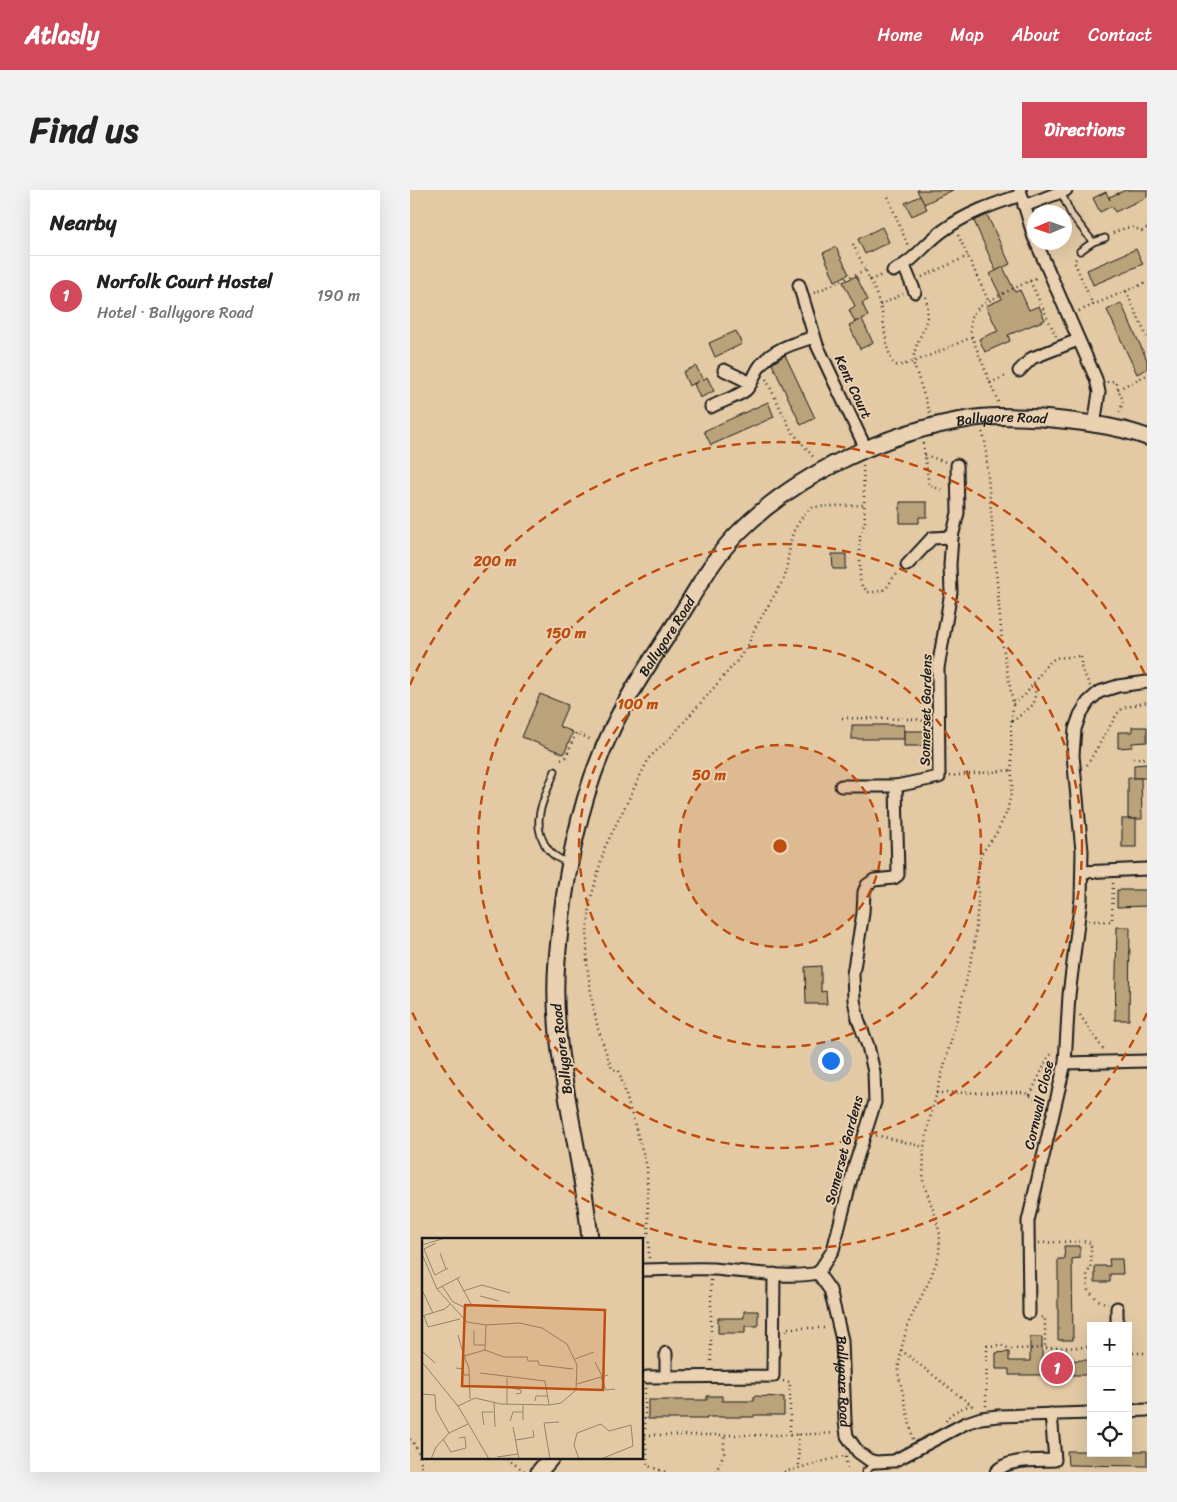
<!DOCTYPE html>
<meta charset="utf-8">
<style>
body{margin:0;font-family:Sriracha,sans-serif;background:#f2f2f2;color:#222}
.controls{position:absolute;right:15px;bottom:15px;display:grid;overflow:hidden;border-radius:0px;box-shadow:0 5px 20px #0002}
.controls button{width:45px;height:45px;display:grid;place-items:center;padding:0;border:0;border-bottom:1px solid #e0e0e0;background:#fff;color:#222;font:25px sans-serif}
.compass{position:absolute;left:617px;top:15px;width:45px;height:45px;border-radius:50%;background:#fff;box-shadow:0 5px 20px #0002;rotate:268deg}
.you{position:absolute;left:420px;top:870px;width:18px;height:18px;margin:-12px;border:4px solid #fff;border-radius:50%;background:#1a73e8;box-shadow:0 0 0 8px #1a73e833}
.badge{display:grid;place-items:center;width:32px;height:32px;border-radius:50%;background:#d1495b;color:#fff;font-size:16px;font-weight:700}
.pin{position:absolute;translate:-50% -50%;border:2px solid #fff;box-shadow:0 1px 5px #0006}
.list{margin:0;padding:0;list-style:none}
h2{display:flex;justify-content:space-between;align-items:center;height:65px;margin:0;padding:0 20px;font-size:21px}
h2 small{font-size:16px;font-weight:400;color:#767676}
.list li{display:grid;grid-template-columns:32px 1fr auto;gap:15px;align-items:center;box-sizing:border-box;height:80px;padding:0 20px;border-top:1px solid #e0e0e0}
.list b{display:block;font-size:19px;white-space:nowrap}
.list p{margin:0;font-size:16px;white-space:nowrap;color:#767676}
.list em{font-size:16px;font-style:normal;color:#767676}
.icon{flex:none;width:28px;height:28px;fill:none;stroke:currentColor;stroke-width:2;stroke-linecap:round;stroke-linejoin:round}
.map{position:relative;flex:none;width:737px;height:1282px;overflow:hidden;border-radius:0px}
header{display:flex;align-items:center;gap:30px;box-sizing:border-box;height:70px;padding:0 25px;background:#d1495b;color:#fff}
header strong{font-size:24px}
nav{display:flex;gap:28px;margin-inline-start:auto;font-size:18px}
.intro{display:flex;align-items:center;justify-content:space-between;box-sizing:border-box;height:120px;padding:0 30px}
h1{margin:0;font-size:35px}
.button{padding:12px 22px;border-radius:0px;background:#d1495b;color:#fff;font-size:18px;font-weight:700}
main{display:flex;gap:30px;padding:0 30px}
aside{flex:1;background:#fff;border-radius:0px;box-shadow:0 5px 20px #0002}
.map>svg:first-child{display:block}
.building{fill:#baa37a;stroke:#1c1c1c}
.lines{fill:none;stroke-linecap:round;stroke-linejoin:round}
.lane-casing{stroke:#1c1c1c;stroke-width:9}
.street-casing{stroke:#1c1c1c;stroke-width:15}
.secondary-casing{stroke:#1c1c1c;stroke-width:19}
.path{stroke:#1c1c1c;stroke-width:2.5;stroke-dasharray:1 4;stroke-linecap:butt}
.lane{stroke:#e9d1b1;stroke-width:5.5}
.street{stroke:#e9d1b1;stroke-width:11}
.secondary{stroke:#e9d1b1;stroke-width:15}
.ring{fill:none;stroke:#bf4d0f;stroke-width:2.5;stroke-dasharray:9 6}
.labels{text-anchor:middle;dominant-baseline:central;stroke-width:4;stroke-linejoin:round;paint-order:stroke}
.street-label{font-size:14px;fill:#1c1c1c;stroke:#e9d1b1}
.inset-road{fill:none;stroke:#93846e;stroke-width:1}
.view{fill:#bf4d0f;fill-opacity:0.15;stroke:#bf4d0f;stroke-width:2.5}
.inset-edge{fill:none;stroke:#1c1c1c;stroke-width:2.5}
.centre{fill:#bf4d0f;stroke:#e9d1b1;stroke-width:2.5}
.ring-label{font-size:15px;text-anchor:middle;font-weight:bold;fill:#bf4d0f;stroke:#e9d1b1;stroke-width:4;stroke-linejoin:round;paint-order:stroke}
</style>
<header>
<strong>Atlasly</strong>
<nav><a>Home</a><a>Map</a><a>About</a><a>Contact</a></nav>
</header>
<div class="intro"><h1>Find us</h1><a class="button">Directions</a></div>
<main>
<aside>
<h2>Nearby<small></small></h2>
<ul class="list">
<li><span class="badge">1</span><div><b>Norfolk Court Hostel</b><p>Hotel · Ballygore Road</p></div><em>190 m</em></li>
</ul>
</aside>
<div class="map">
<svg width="737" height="1282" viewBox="0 0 737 1282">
<rect width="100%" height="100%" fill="#e3caa5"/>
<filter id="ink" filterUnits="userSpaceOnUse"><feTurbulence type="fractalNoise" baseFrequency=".02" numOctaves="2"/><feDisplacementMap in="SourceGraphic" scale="10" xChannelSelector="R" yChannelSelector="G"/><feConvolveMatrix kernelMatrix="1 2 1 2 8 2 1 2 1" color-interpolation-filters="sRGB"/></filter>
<g filter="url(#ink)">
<g class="building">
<polygon points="507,0 543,0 514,14"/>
<polygon points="716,0 737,0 737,7 705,22 702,16 690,22 683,8 696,2 700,10 699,7"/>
<polygon points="510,6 517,19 502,26 495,13"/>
<polygon points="577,25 600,74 586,81 564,31"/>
<polygon points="472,37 479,52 455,64 448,49"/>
<polygon points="426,57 439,84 425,91 413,63"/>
<polygon points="726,59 733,74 683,95 677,80"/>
<polygon points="593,77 605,102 610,100 619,120 629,116 635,130 598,145 600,151 575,162 569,149 588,141 576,116 592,109 580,84"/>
<polygon points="446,86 458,110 452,113 458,126 452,129 463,153 450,159 439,135 450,130 445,132 439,120 445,116 433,92"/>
<polygon points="711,113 737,170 737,179 727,184 697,120"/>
<polygon points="326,141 332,154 305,167 299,153"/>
<polygon points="375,165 405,228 391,235 362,174"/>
<polygon points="286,176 293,190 297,187 304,201 290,208 284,194 289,191 279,196 273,182"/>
<polygon points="358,212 364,227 301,255 294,241"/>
<polygon points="490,312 517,312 517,327 509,327 509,333 490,333"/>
<polygon points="422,364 436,364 436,379 423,379"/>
<polygon points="130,504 158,515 149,536 163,542 154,564 112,547"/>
<rect x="442" y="535" width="52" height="14"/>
<polygon points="722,537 737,537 737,552 722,553 722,557 708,558 708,542 722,542"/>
<rect x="494" y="541" width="27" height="15"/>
<polygon points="737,574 737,588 724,588 724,575"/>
<polygon points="718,588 731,588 732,629 718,629"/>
<rect x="712" y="629" width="14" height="28"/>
<polygon points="707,700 737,700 737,716 707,717"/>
<polygon points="707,737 720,737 719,830 705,830"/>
<polygon points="411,776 411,802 416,801 417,814 396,814 395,777"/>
<polygon points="654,1056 670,1056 670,1068 662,1069 663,1150 648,1150 648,1069 655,1069"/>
<polygon points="699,1069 712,1069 713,1084 700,1084 700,1092 685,1092 685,1076 700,1076"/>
<polygon points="334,1121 348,1121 348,1136 335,1136 335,1143 308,1143 308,1128 334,1128"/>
<polygon points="620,1147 632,1147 632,1171 681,1170 681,1185 599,1185 599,1179 586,1179 586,1163 599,1162 599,1171 620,1171"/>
<polygon points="297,1206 312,1206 312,1211 344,1211 344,1206 374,1207 374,1225 344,1225 344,1227 297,1227 297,1229 238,1229 238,1210 297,1210"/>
<polygon points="657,1261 681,1261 681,1263 718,1263 718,1261 737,1261 737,1276 658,1275"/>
</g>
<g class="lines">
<defs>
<g id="lane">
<polyline points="651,2 661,24 683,52"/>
<polyline points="670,61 683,52 695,48"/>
<path d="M145 581C140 594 133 608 130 622 125 644 137 667 158 672"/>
<polyline points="455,1282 466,1272"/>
</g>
<g id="street">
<polyline points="610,0 624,48"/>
<polyline points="614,16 656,0"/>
<polyline points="626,52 686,189 689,202 684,236"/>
<polyline points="494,76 505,102"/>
<path d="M483 81C504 72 515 53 534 40 557 23 584 14 611 5"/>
<polyline points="389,95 407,155 456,259"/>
<polyline points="314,180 341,193"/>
<polyline points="609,181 622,168 668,150"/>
<path d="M301 217C312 211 327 207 336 200 343 193 344 184 350 176 362 159 385 153 404 147"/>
<polyline points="497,375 522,348 542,347"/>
<polyline points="431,596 486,596"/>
<polyline points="672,682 737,679"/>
<polyline points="655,873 737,871"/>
<path id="s1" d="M232 1080C256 1080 280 1078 303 1079 335 1081 377 1089 408 1083L420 1100 432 1150 435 1231 437 1246 448 1262 459 1270 466 1272 484 1271 556 1233 571 1228 588 1226 681 1223"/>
<polyline points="408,1083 423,1060 444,978 465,912 464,882 458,856 448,829 444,810 443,784 453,723 454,702 457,695 464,690 484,688 488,685 486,596 529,587 528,478 541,402 540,375 542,347 548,323 547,275"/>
<polyline points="707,1118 707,1136"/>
<polyline points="619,1123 618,1031 655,873 659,805 671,709 672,661 663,565 665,539 670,525 678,512 689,502 708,496 737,492"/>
<polyline points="256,1163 256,1187"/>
<polyline points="237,1187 363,1186 364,1084"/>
<polyline points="718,1221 737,1220"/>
<path d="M586 1282C597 1268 628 1271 645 1270L641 1224"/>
</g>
<g id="secondary">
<path id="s2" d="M180 1050C172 956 139 864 147 770 154 691 168 609 203 537 220 501 243 468 265 434 285 403 303 367 330 341 387 284 479 241 559 229 582 225 607 227 631 228 664 231 705 235 737 247"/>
<polyline points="129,1282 141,1268"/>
</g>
</defs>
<use href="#lane" class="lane-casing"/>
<use href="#street" class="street-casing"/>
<use href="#secondary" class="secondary-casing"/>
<g class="path">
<polyline points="478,7 498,56"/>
<path d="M703 43C714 38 720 35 732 41L737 38"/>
<polyline points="548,45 579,112"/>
<path d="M443 54C454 78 468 101 473 128 474 137 478 173 486 175 496 178 550 152 562 147"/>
<polyline points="666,69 664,71 683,115"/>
<polyline points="512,87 558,66"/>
<polyline points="460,90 472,85"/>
<polyline points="620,91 646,146"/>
<polyline points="716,101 737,147"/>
<polyline points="404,103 455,80"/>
<path d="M516 107C523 137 505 145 503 172L520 223"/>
<polyline points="470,115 493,104"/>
<polyline points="669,121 737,92"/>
<polyline points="356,189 381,240 405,269"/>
<polyline points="697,192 705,191 713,211 709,225"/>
<polyline points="580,193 598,185"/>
<polyline points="708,199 737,185"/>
<path d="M588 212 562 147C560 139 559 132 563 124 571 111 613 95 628 87"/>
<polyline points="513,253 519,295 535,301"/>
<polyline points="515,265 536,272"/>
<polyline points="453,276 455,332 450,346 450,389 452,396 458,402 465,402 473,400 478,396 483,388 489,382"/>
<polyline points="603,514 615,505 636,476 645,468 671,466 671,477 680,496"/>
<polyline points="432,528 506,529 517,532"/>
<polyline points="602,532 624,514 626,493"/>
<polyline points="723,568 737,568"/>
<polyline points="151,569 156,567 166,543 182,550"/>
<polyline points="677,575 707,524 713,518 737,512"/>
<polyline points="539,586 603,580"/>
<polyline points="679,731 702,731 703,692"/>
<polyline points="670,825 693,859"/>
<polyline points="526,903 614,902 634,914"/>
<polyline points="620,905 639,866 643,863"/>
<polyline points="466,945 514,957"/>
<polyline points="629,1053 672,1051 681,1053 681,1077 677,1084 678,1100 688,1110 698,1114"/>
<polyline points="239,1068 237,977 209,881 202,879 188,839 182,810 177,774 177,742 181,708 195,657 239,568 261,547 327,471 338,455 345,438 375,387 381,350 383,342 394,324 403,317 454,315"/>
<polyline points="301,1090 301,1175"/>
<polyline points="631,1127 635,1129 635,1158"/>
<polyline points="376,1141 376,1138 418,1138"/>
<polyline points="491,1160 565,1218"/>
<polyline points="718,1163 737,1163"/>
<polyline points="373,1191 380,1192 380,1245 425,1243"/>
<polyline points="235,1198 235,1245 238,1276 256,1282"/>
<polyline points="576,1216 577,1156 591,1155 600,1159 681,1157"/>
<path d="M536 1231C540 1222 552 1218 561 1215"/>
<polyline points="388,1244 389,1278"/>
<polyline points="235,1245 380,1245"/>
<path d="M0 1249C9 1259 11 1269 12 1282"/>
<polyline points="503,1249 488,1182 491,1160 498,1134 520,1089 529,1065 530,1044 524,1022 513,992 514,957 521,924 550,818 564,758 568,713 568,680 572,663 586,644 597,622 602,598 601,539 603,514 592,451 575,251 572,241"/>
<polyline points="436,1267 437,1282"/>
<polyline points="92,1268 97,1269 116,1282"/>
<polyline points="306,1282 314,1263 314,1245"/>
<polyline points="374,1282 437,1265"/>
</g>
<use href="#lane" class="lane"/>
<use href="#street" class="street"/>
<use href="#secondary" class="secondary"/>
</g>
</g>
<circle cx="370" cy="656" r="101" fill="#bf4d0f" fill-opacity=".12"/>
<g class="ring">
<circle cx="370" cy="656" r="101"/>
<circle cx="370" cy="656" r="201"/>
<circle cx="370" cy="656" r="302"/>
<path d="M737 823A403 403 0 0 1 0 817M0 495A403 403 0 0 1 737 489"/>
</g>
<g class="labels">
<g class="street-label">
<text transform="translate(443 197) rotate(65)">Kent Court</text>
<text stroke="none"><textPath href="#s2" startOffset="1049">Ballygore Road</textPath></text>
<text stroke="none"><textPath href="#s2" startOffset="629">Ballygore Road</textPath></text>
<text transform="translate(516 520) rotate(-89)">Somerset Gardens</text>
<text transform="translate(152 859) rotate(-97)">Ballygore Road</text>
<text transform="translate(629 915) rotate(-77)">Cornwall Close</text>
<text transform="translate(434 960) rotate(-75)">Somerset Gardens</text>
<text stroke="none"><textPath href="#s1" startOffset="290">Ballygore Road</textPath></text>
</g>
</g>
<g transform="translate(12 1048)">
<rect width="221" height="221" fill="#e3caa5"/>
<path class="inset-road" d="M14 5 2 11 11 33 13 37 26 30M0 7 23 0M18 15 24 31M0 16 15 51 45 84 64 87 97 85 120 90 145 106 155 127 154 152 139 165 127 167 79 166 53 160 36 168M35 40 49 66M20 48 31 64 42 69M15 51 38 39M0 52 11 75M41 53 60 47 88 55M58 58 77 63M0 78 23 71 28 66M2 78 6 89 38 81M52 93V107H63M36 97 42 118M63 112 82 119H105L106 123H116L117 127 151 131M0 113 13 125M153 121 172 114M0 124 36 168 67 221M173 124 180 138M34 130 41 131 42 137H47M58 135 123 143 127 167M179 139 184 152 193 151M155 146 186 137M86 149 99 152V155L94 156M0 156 13 157 14 172 27 195 46 186M48 161 47 130 42 118 63 112 64 87M113 163 114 158H126M72 165 73 189M85 166V140M101 182V166M88 183 91 174H101M62 187 60 174H71M91 189 97 221M21 201 29 214 44 210 43 199 37 200M94 202 112 199 111 192M75 219 96 216M9 221 14 209 27 195M128 221 122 185 137 184M157 221 152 207 155 195 179 186 187 193 209 187 211 208 179 221"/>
<path class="view" d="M43 67 183 72 181 152 40 148Z"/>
<rect width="221" height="221" class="inset-edge"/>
</g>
<circle cx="370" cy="656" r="8" class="centre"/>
<g class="ring-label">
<text x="85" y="376">200 m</text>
<text x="156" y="448">150 m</text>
<text x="228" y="519">100 m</text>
<text x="299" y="590">50 m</text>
</g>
</svg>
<div class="controls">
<button>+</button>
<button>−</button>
<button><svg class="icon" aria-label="locate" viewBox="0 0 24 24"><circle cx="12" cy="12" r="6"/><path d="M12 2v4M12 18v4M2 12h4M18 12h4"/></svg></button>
</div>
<svg class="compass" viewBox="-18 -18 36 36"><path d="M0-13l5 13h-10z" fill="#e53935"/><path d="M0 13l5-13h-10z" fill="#767676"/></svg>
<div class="you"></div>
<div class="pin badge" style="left:647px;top:1178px">1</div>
</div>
</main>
